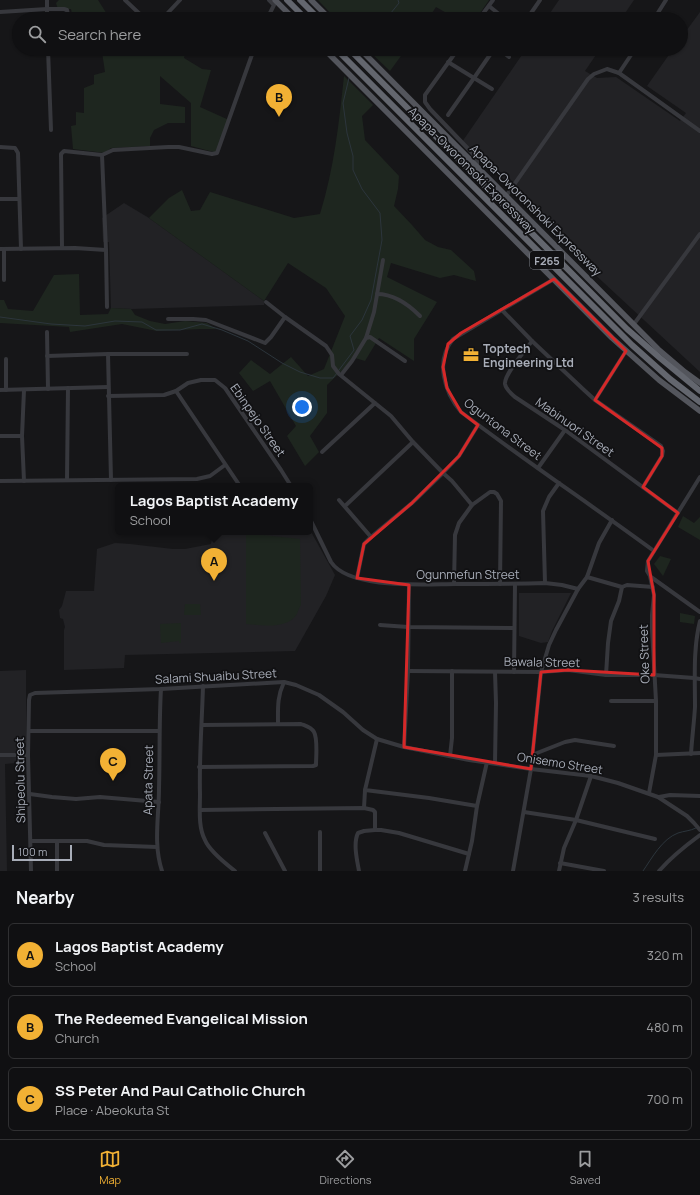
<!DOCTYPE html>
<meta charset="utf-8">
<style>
body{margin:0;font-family:Manrope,sans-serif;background:#19191b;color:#f1f3f6}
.scale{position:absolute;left:12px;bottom:10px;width:60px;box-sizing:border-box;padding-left:4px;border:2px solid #a8adb8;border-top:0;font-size:11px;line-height:14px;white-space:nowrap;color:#a8adb8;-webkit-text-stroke:3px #111113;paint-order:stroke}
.you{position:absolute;left:302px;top:407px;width:14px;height:14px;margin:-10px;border:3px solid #fff;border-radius:50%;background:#1a73e8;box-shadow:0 0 0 6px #1a73e833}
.badge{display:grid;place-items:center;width:26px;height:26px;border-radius:50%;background:#f2b134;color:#111;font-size:13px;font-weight:700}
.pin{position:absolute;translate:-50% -33px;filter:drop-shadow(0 1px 2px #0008)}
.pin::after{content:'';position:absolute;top:21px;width:14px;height:12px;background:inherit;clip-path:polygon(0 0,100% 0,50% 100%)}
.popup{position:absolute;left:115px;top:483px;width:198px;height:52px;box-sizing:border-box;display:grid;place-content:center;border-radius:6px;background:#101012;filter:drop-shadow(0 1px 3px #0005);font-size:13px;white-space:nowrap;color:#9c9d9f}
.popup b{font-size:15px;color:#f1f3f6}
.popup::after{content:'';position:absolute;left:50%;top:100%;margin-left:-8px;border:8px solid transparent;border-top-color:#101012}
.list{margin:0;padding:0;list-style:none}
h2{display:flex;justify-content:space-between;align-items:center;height:52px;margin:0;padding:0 16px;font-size:17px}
h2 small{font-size:13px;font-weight:400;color:#9c9d9f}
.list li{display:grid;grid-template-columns:26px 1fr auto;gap:12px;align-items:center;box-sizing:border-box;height:64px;margin:0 8px 8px;padding:0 8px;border:1px solid #303032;border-radius:6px}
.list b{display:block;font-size:15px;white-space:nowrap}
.list p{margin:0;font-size:13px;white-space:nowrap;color:#9c9d9f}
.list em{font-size:13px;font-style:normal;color:#9c9d9f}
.icon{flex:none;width:22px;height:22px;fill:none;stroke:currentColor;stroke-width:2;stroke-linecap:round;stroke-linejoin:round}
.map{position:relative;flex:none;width:700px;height:871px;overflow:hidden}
.search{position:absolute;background:#101012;box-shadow:0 1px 3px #0004;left:12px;right:12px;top:12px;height:44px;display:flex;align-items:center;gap:10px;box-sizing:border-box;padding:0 14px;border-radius:22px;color:#9c9d9f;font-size:15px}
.sheet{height:268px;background:#101012}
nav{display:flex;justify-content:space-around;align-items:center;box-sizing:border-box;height:56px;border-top:1px solid #303032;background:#101012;font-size:11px;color:#9c9d9f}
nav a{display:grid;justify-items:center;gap:2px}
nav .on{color:#f2b134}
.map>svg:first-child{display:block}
.built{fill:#222225}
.green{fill:#1e261f}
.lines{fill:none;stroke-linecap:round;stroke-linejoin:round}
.stream{stroke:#2c353c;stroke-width:1}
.minor{stroke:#37383d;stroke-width:4}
.major{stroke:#53555c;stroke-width:5.5}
.highway{stroke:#63666e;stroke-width:6}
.marked{fill:none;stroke:#d62828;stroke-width:3;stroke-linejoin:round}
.labels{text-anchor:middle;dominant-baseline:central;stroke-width:3.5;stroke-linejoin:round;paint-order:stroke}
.shield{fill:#111113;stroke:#7b7e86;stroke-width:1}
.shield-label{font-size:11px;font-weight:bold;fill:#a8adb8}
.street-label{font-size:12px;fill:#a8adb8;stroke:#111113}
.poi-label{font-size:12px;font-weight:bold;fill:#a8adb8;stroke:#111113;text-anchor:start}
</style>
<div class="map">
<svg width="700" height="871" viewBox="0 0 700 871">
<rect width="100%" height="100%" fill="#161618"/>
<g class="built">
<polygon points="559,0 634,0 621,19 546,19"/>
<polygon points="700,12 700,372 562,244 520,200 508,183 462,142 526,49 600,49 585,71 597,78 616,77 680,121 686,113 647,86 673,49 681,49 681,38"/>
<polygon points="124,203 149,218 264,301 264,305 131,309 111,308 109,242 103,242 102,218"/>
<polygon points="310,530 335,575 326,596 295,651 125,655 124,668 64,670 64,630 65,627 63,619 60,618 59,610 62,606 66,591 94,591 97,549 115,543 130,544 173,549 185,549 211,544 213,532 310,532"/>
<polygon points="519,593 571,593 552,631 548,642 541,643 519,636"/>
<polygon points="26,670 26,762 5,764 7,871 0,871 0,671"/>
</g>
<g class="green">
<polygon points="59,0 98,0 110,19 73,19 71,9 58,9 56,3"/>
<polygon points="318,0 489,0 476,19 457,19 436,7 428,19 336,19"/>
<polygon points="99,49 155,49 164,53 174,49 186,49 184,58 202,69 211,70 200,107 229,120 217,153 191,146 191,103 160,76 160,104 185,107 185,123 168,123 154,130 150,138 150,146 111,148 105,153 73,149 71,126 76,125 76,112 84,113 84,88 94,84 94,75 105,72 102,52"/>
<polygon points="367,49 406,49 390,71"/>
<path d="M344 76 373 105 362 116 365 140 399 176 398 189 394 206 412 225 425 240 438 247 451 250 474 271 476 281 454 275 440 278 391 263 387 277 437 302 414 339V361L379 338 365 361 355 358 327 385V413L310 436 319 452 305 466 287 436 296 426 270 381 253 391 239 373 251 360 270 374 291 357 308 376 324 369 345 316 326 288 288 263 264 301 149 218 169 198 182 190 191 211 200 210 210 192 294 218 320 214C334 169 339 123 344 76Z"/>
<polygon points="79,274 80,315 108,314 111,308 131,309 135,315 150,321 165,324 185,321 207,323 216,329 200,329 157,331 122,324 70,332 69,327 0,323 0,300 4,300 8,309 33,311 54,275"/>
<polygon points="683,516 694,523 700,517 700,540 678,527"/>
<path d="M246 533 300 539 301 605C299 608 298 611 297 614 287 630 261 625 246 624Z"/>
<polygon points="660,556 671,559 663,576 654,564"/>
<polygon points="185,604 200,604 201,615 184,615"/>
<polygon points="680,613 695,616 694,624 680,622"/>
<polygon points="181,623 181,643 179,643 179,641 161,643 160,624"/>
</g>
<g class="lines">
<g class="stream">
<polyline points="386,19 399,3 398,0"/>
<polyline points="0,317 51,324 85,326 115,321 142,322 156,330 180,330 202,324 222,330 248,341 282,363 300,372 320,378 333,378 337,373"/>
<polyline points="339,370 354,350 350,336 362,320 371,300 382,240 380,213 362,189 353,170 353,156 347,133 343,103 349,78"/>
<path d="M643 871C652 858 662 839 678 833 684 831 690 831 696 828"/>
</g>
<g class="minor">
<polyline points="47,0 47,19"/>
<polyline points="125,0 143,17 147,19"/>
<polyline points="489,6 505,19"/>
<polyline points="0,12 47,9 64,9 67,10 69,19"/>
<polyline points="160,19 164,17 180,0"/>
<polyline points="267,19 274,5 269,0"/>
<polyline points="479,19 493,0"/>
<polyline points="527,19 540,0"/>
<polyline points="654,19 666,0"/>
<polyline points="48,49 51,130"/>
<polyline points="458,49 425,95 425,102 430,109 476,157 477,160 477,167"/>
<polyline points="499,49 509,57"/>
<polyline points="448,62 474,78 494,49"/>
<polyline points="619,73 635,49"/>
<polyline points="448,115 474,78 492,89"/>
<polyline points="0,147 15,148 18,153 21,249"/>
<polyline points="102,155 106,250 107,307"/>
<polyline points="506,196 588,79 594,74 607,69 619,73 700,131"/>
<polyline points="0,199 19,199"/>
<polyline points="62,248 61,154 64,151 102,155 113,150 168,147 179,147 212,154 217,153 254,49"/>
<polyline points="0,249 75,248 106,250"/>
<polyline points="4,249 4,280"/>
<path d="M554 279 453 339C435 361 444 392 461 412 524 460 590 504 654 551"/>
<path d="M377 294C394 294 409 305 420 316"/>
<polyline points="266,302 285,317"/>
<polyline points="502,310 532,341 584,390 595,400 661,446 663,451 662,456 643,487"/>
<polyline points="168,319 193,319 206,320 265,343 271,337 285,317 326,346 332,355 333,366 339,374 391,416 413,442 443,473 452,481 472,505"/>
<polyline points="634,324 700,234"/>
<polyline points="47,332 48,389"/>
<polyline points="366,338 374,312 383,260"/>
<path d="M532 341C526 350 504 374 505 384 506 390 511 393 515 397L565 430 678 513"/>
<polyline points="108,354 111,480"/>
<polyline points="47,356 108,354 187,354"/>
<polyline points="6,359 6,390"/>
<polyline points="341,375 352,361 366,338 370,337 405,361"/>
<polyline points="0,390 108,387"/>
<polyline points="24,390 22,436 24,481"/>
<polyline points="176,391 240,486"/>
<polyline points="108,396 164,395 176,391 188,383 201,380 215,380 225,388 281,470 291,486"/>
<polyline points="595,400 626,351"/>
<polyline points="0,436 22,436"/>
<polyline points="322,452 375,403"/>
<polyline points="538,468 565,430"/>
<polyline points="67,480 68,388"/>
<polyline points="0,481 197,479 210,476 225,465"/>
<polyline points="339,500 371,537"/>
<polyline points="345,506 413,442"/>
<path d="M310 519 331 562C350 590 425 584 456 584 486 584 515 584 545 583L562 585 578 589"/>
<polyline points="587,577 622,587 627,585 653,587"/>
<polyline points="651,577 700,612"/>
<polyline points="357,578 364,544 371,537 412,503 443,473 459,456 478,425"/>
<polyline points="545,583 543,511 549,497 559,483"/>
<polyline points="454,584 455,535 459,523 472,505 490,492 494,492 497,494 501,501 500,584"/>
<polyline points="380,625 408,627 514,628"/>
<polyline points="408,671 541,672 568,670 606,675 654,675 694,678 700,679"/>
<polyline points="514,672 515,584"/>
<polyline points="606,675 608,643 611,621 619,601 622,587"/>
<path d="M203 686C202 722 199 758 200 794 200 809 198 827 205 840 209 850 226 864 235 871"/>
<path d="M161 689C159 722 160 755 159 788 159 816 153 844 162 871"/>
<polyline points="611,701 656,701"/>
<path d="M278 724C278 708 277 697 284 682"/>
<polyline points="29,731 159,731"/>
<polyline points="377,739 365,790 429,798 477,806"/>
<polyline points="404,747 408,671 409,585"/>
<path d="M691 754C692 738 694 723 695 707 695 679 693 648 700 621"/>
<polyline points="0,755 28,755"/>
<polyline points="532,755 565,742 575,740 614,746"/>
<polyline points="656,755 656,701 652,629 652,615 654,595 650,576 647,571 648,561 700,477"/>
<polyline points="450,756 452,738 452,671"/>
<polyline points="495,763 496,703 495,672"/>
<path d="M199 767 313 766 316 765C316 757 318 739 314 732 311 727 306 726 301 724L202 725"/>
<polyline points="649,793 656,755 700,753"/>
<polyline points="30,794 52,797 76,799 100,797 159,802"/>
<polyline points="659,797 670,795 700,796"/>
<polyline points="364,808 365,790"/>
<polyline points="200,810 364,808 373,810 375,812 375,830 381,830 399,833 469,854"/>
<polyline points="524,812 576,820 655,839"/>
<polyline points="320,832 320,871"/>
<polyline points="265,833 285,871"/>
<polyline points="31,841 87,841 104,845 157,847"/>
<polyline points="560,863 604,871"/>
<polyline points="31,871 28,755 29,700 30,695 35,693 161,689 284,682 296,685 319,695 343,712 363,730 377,739 404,747 469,760 531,769 591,776 618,783 658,797 687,816 694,823 700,830"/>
<polyline points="57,871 57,841"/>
<path d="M359 871C357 860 353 843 358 833L364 831 375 830"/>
<polyline points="465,871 472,841 477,806 487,762"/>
<polyline points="513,871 531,769 541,672 549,645 556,630 578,589 587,577 599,543 612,520"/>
<polyline points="559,871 564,848 576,820 591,776"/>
<path d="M659 871C671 857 685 846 700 835"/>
</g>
<g class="major">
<polyline points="275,0 294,19"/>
<polyline points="311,0 330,19"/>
<polyline points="324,49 612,338 659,380 700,411"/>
<polyline points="360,49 658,349 685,372 700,383"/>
</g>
<g class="highway">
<polyline points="287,0 306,19"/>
<polyline points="300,0 319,19"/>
<polyline points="336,49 632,345 670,379 700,402"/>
<polyline points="349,49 627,329 660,358 700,391"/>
</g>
</g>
<path class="marked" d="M554 279 626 351 595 400 662 448V456L643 487 678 513 648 561 654 595V675L568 670 541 672 531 769 404 747 409 585 357 578 364 544 412 503 459 456 478 425 461 412 447 388 443 367 448 344 461 333Z"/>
<defs>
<symbol id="office-bare" viewBox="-9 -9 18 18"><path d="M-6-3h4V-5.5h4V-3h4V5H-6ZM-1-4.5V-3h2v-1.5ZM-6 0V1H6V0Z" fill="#f2b134" stroke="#111113" stroke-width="2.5" paint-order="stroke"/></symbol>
</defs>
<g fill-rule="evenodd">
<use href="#office-bare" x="460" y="344" width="22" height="22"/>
</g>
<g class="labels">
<rect class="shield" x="530" y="251" width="34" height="18" rx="3"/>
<g class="shield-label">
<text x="547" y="260">F265</text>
</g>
<g class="street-label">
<text transform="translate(472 170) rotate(45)">Apapa-Oworonsoki Expressway</text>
<text transform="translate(536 210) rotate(45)">Apapa-Oworonshoki Expressway</text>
<text transform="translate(258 420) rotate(55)">Ebinpejo Street</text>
<text transform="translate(575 427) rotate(35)">Mabinuori Street</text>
<text transform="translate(503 429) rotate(37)">Oguntona Street</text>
<text x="468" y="574">Ogunmefun Street</text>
<text transform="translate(644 654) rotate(-92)">Oke Street</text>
<text transform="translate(542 662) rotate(1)">Bawala Street</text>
<text transform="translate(216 676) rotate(-3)">Salami Shuaibu Street</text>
<text transform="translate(560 763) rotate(9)">Onisemo Street</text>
<text transform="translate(20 780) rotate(-91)">Shipeolu Street</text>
<text transform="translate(148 780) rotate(-89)">Apata Street</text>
</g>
<g class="poi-label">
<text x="483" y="348">Toptech<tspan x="483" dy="14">Engineering Ltd</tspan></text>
</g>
</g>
</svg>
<div class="scale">100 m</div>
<div class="you"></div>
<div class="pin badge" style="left:214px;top:581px">A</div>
<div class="popup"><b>Lagos Baptist Academy</b>School</div>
<div class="pin badge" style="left:279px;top:117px">B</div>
<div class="pin badge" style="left:113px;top:781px">C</div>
<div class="search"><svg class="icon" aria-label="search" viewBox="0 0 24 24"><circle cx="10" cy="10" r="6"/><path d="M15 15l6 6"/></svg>Search here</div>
</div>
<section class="sheet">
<h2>Nearby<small>3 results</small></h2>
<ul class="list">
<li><span class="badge">A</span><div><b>Lagos Baptist Academy</b><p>School</p></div><em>320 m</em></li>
<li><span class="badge">B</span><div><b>The Redeemed Evangelical Mission</b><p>Church</p></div><em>480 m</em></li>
<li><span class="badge">C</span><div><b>SS Peter And Paul Catholic Church</b><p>Place · Abeokuta St</p></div><em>700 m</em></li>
</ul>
</section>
<nav>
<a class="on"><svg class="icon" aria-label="map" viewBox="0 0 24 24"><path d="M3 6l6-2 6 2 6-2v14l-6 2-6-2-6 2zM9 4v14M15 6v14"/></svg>Map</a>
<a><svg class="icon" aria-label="directions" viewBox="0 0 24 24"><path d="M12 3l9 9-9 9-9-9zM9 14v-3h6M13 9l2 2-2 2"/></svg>Directions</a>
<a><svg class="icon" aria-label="saved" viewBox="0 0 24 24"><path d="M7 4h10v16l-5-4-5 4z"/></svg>Saved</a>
</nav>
